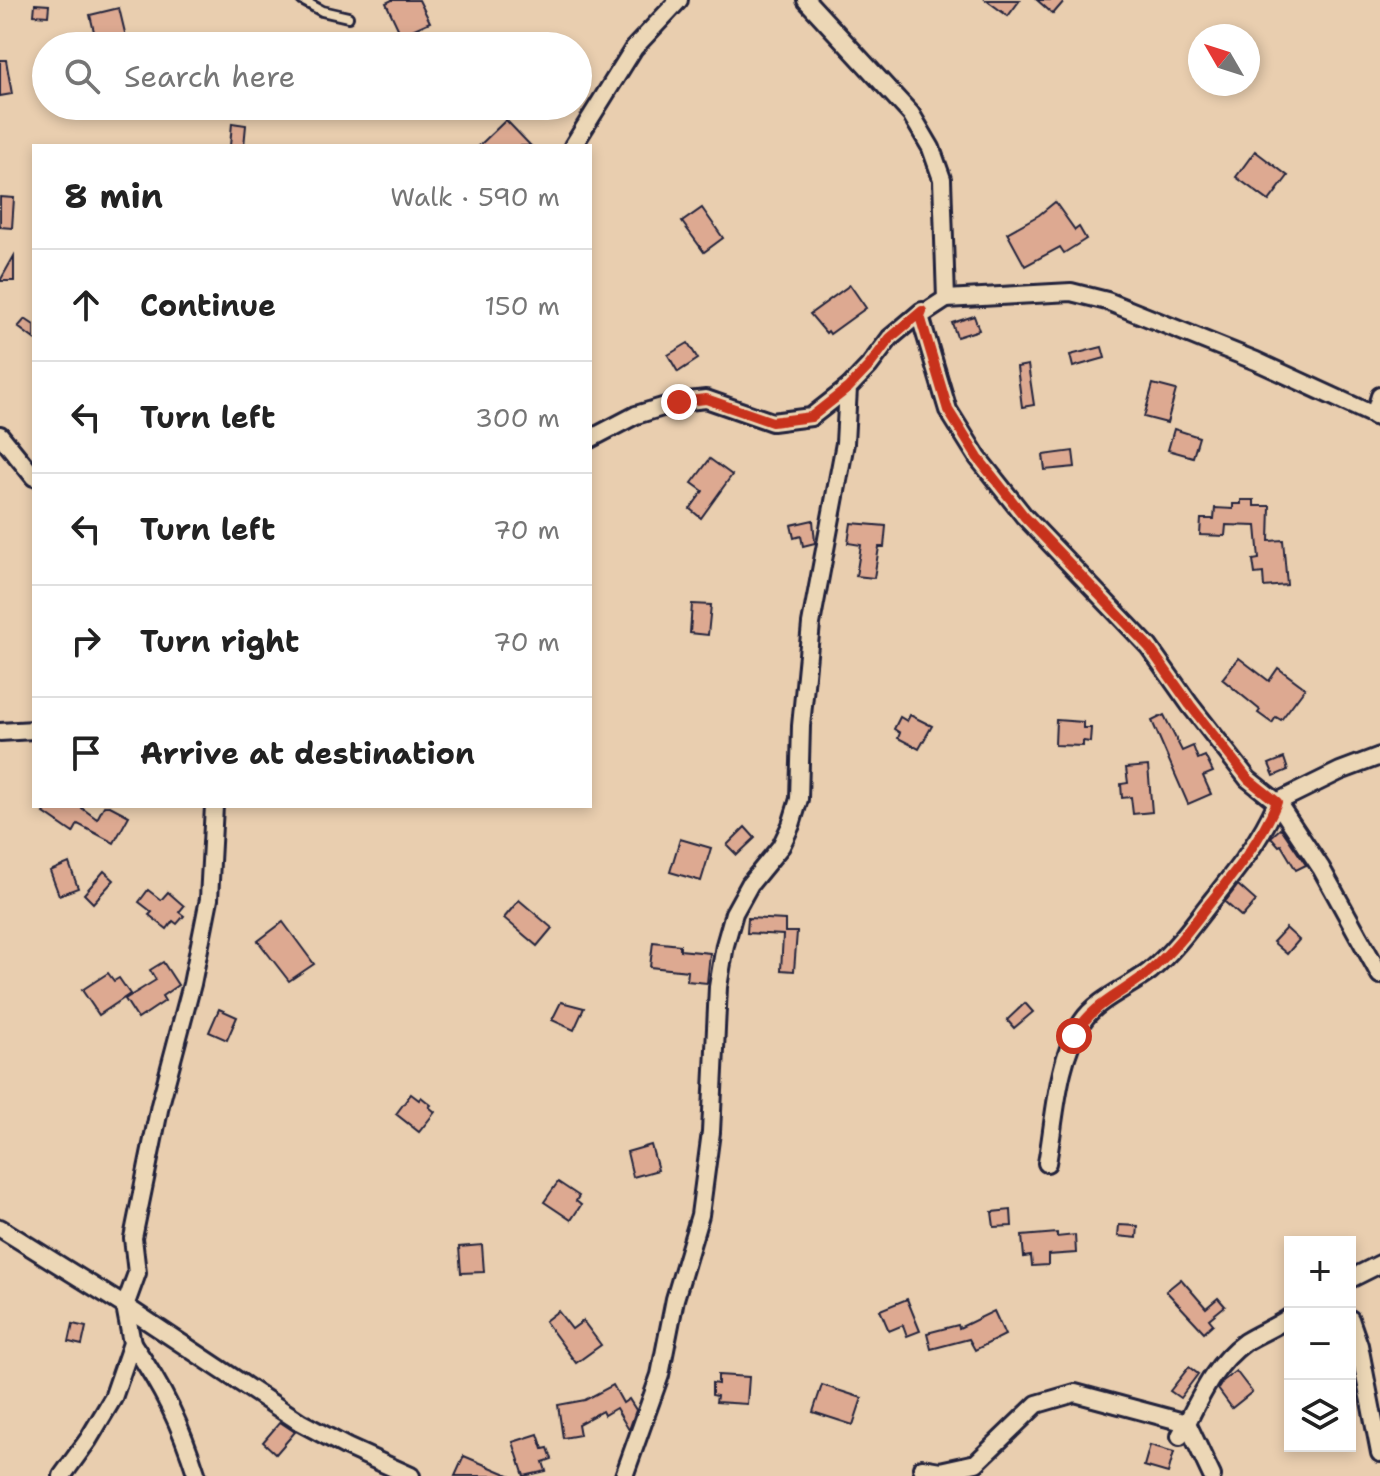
<!DOCTYPE html>
<meta charset="utf-8">
<style>
body{margin:0;font-family:"Shantell Sans",sans-serif;background:#f2f2f2;color:#222}
.controls{position:absolute;right:24px;bottom:24px;display:grid;overflow:hidden;border-radius:0px;box-shadow:0 4px 12px #0003}
.controls button{width:72px;height:72px;display:grid;place-items:center;padding:0;border:0;border-bottom:2px solid #e0e0e0;background:#fff;color:#222;font:40px sans-serif}
.compass{position:absolute;left:1188px;top:24px;width:72px;height:72px;border-radius:50%;background:#fff;box-shadow:0 4px 12px #0003;rotate:309deg}
.stop{position:absolute;width:24px;height:24px;margin:-18px;border:6px solid #c8321e;border-radius:50%;background:#fff}
.stop.end{background:#c8321e;border-color:#fff;box-shadow:0 2px 8px #0008}
.list{margin:0;padding:0;list-style:none}
h2{display:flex;justify-content:space-between;align-items:center;height:104px;margin:0;padding:0 32px;font-size:34px}
h2 small{font-size:26px;font-weight:400;color:#767676}
.list li{display:grid;grid-template-columns:52px 1fr auto;gap:24px;align-items:center;box-sizing:border-box;height:112px;padding:0 32px;border-top:2px solid #e0e0e0}
.list b{display:block;font-size:30px;white-space:nowrap}
.list em{font-size:26px;font-style:normal;color:#767676}
.icon{flex:none;width:44px;height:44px;fill:none;stroke:currentColor;stroke-width:2;stroke-linecap:round;stroke-linejoin:round}
.map{position:relative;flex:none;width:1380px;height:1476px;overflow:hidden}
.search{position:absolute;background:#fff;box-shadow:0 4px 12px #0003;left:32px;top:32px;width:560px;height:88px;display:flex;align-items:center;gap:20px;box-sizing:border-box;padding:0 28px;border-radius:44px;color:#767676;font-size:30px}
.panel{position:absolute;background:#fff;box-shadow:0 4px 12px #0003;left:32px;top:144px;width:560px;height:664px;border-radius:0px}
.map>svg:first-child{display:block}
.building{fill:#dda991;stroke:#22223b;stroke-width:2}
.lines{fill:none;stroke-linecap:round;stroke-linejoin:round}
.lane-casing{stroke:#22223b;stroke-width:14}
.street-casing{stroke:#22223b;stroke-width:22}
.lane{stroke:#ecd7b6;stroke-width:8}
.street{stroke:#ecd7b6;stroke-width:16}
.route{stroke:#c8321e;stroke-width:10}
</style>
<div class="map">
<svg width="1380" height="1476" viewBox="0 0 1380 1476">
<rect width="100%" height="100%" fill="#e9ceaf"/>
<filter id="ink" filterUnits="userSpaceOnUse"><feTurbulence type="fractalNoise" baseFrequency=".0125" numOctaves="2"/><feDisplacementMap in="SourceGraphic" scale="16" xChannelSelector="R" yChannelSelector="G"/><feConvolveMatrix kernelMatrix="1 2 1 2 8 2 1 2 1" color-interpolation-filters="sRGB"/></filter>
<g filter="url(#ink)">
<g class="building">
<polygon points="392,0 419,0 430,22 401,35 386,3"/>
<polygon points="986,0 1020,0 1008,16"/>
<polygon points="1037,0 1065,0 1053,14"/>
<polygon points="35,4 49,5 48,16 34,15"/>
<polygon points="119,8 126,37 97,44 90,15"/>
<polygon points="0,60 6,60 12,94 0,96"/>
<polygon points="506,120 531,146 479,146"/>
<polygon points="232,123 246,125 244,146 230,146"/>
<polygon points="1255,151 1288,176 1269,201 1236,177"/>
<polygon points="0,197 14,198 12,228 0,227"/>
<polygon points="1055,202 1075,230 1079,227 1086,239 1064,253 1060,247 1025,266 1007,233 1039,215"/>
<polygon points="702,208 723,238 704,252 682,222"/>
<polygon points="14,256 14,281 0,281"/>
<polygon points="850,285 866,308 830,334 828,331 826,333 810,314"/>
<polygon points="974,316 979,330 957,337 952,323"/>
<polygon points="25,319 34,325 34,339 18,327"/>
<polygon points="688,343 698,359 678,372 668,355"/>
<polygon points="1102,347 1105,358 1073,367 1070,355"/>
<polygon points="1028,365 1034,405 1022,407 1017,367"/>
<polygon points="1153,384 1176,390 1167,423 1144,417"/>
<polygon points="1174,429 1199,437 1193,457 1168,450"/>
<polygon points="1073,451 1075,467 1045,470 1043,455"/>
<polygon points="710,459 732,475 701,518 690,509 703,491 692,483"/>
<polygon points="1241,500 1254,500 1254,506 1270,506 1269,541 1283,540 1287,585 1264,587 1263,573 1255,574 1253,560 1259,559 1256,526 1226,525 1225,536 1200,535 1201,519 1214,519 1215,508 1233,509 1233,504 1241,504"/>
<polygon points="813,520 815,543 803,546 801,536 794,538 791,525"/>
<polygon points="851,523 886,526 884,547 879,547 874,578 856,576 861,545 848,543"/>
<polygon points="692,604 711,605 708,635 690,633"/>
<polygon points="1239,658 1269,681 1278,668 1305,688 1281,720 1276,717 1272,723 1258,713 1260,710 1222,679"/>
<polygon points="910,715 932,726 919,749 898,738 900,733 894,729 900,717 907,721"/>
<polygon points="1164,715 1182,751 1193,746 1198,759 1205,756 1213,772 1203,776 1211,794 1188,804 1152,721"/>
<polygon points="1056,720 1083,722 1083,728 1091,728 1090,742 1083,741 1083,746 1055,745"/>
<polygon points="1284,758 1288,770 1274,776 1269,764"/>
<polygon points="1148,766 1152,812 1133,814 1131,797 1122,798 1121,784 1128,783 1126,768"/>
<polygon points="49,806 79,806 97,819 104,806 110,806 129,816 114,843 78,824 73,833 44,813"/>
<polygon points="745,827 755,838 737,855 727,845"/>
<polygon points="1281,828 1306,865 1296,870 1281,845 1279,846 1271,837"/>
<polygon points="680,839 711,848 701,881 670,872"/>
<polygon points="69,863 78,888 59,895 50,871"/>
<polygon points="104,871 114,880 93,903 84,894"/>
<polygon points="1238,885 1256,901 1242,917 1225,902"/>
<polygon points="148,890 161,900 168,892 184,906 179,912 184,916 177,924 173,921 167,929 149,915 152,912 139,902"/>
<polygon points="519,900 552,928 537,946 504,918"/>
<polygon points="748,918 785,920 785,932 797,932 794,971 781,970 783,935 747,933"/>
<polygon points="283,922 314,964 289,981 258,941"/>
<polygon points="1286,928 1299,940 1287,954 1273,942"/>
<polygon points="653,942 680,945 680,950 710,953 707,983 687,981 688,971 650,967"/>
<polygon points="163,962 178,985 162,996 165,1001 138,1019 125,999 156,980 150,970"/>
<polygon points="108,973 114,981 119,978 130,994 99,1015 82,990"/>
<polygon points="561,1002 584,1008 574,1030 552,1020"/>
<polygon points="1025,1003 1033,1012 1014,1028 1007,1020"/>
<polygon points="219,1009 237,1017 227,1040 209,1032"/>
<polygon points="411,1094 419,1100 421,1097 431,1105 429,1107 435,1112 419,1132 396,1114"/>
<polygon points="651,1145 658,1170 633,1177 627,1152"/>
<polygon points="558,1182 579,1196 576,1201 581,1205 571,1220 544,1202"/>
<polygon points="1011,1210 1012,1226 994,1227 992,1212"/>
<polygon points="1119,1225 1138,1226 1137,1238 1118,1236"/>
<polygon points="1057,1233 1057,1237 1075,1235 1076,1253 1048,1255 1048,1265 1032,1266 1031,1256 1024,1257 1022,1236"/>
<polygon points="482,1245 484,1272 461,1273 459,1247"/>
<polygon points="1181,1279 1206,1308 1218,1298 1225,1306 1209,1319 1213,1324 1204,1332 1166,1291"/>
<polygon points="907,1299 920,1331 907,1336 903,1325 889,1331 880,1310"/>
<polygon points="558,1311 572,1329 583,1321 601,1345 576,1363 545,1321"/>
<polygon points="994,1311 1005,1335 975,1350 969,1339 931,1349 927,1333 958,1325 959,1328"/>
<polygon points="73,1324 86,1327 82,1345 69,1342"/>
<polygon points="1189,1367 1198,1374 1180,1398 1170,1391"/>
<polygon points="1236,1371 1252,1392 1232,1408 1218,1389 1223,1381"/>
<polygon points="718,1375 749,1377 747,1404 716,1402 717,1396 712,1395 712,1383 718,1384"/>
<polygon points="613,1385 623,1403 629,1399 636,1410 629,1430 616,1408 604,1415 602,1411 578,1424 580,1435 563,1438 558,1405 585,1400"/>
<polygon points="822,1385 862,1398 853,1425 813,1412"/>
<polygon points="280,1422 295,1432 276,1454 263,1442"/>
<polygon points="538,1434 543,1449 548,1448 552,1459 543,1462 546,1471 524,1476 513,1442"/>
<polygon points="1150,1445 1174,1452 1168,1473 1144,1466"/>
<polygon points="464,1456 511,1476 455,1476"/>
</g>
<g class="lines">
<defs>
<polyline id="lane" points="302,0 322,11 348,17"/>
<g id="street">
<polyline points="806,0 911,114 931,148 942,179 946,299 920,316 948,410 978,458 1024,516 1149,647 1190,705 1248,779 1277,802 1321,868 1380,975"/>
<polyline points="573,146 634,48 679,0"/>
<polyline points="946,299 1071,292 1107,301 1256,361 1380,418"/>
<polyline points="1374,416 1380,396"/>
<polyline points="0,435 34,477"/>
<polyline points="590,439 636,415 679,402 706,399 772,422 811,417 848,388"/>
<polyline points="0,732 34,730"/>
<path d="M1047 1163C1055 1120 1057 1059 1082 1022 1097 999 1128 988 1150 971 1172 953 1189 930 1206 908 1233 874 1260 842 1277 802L1340 771 1380 756"/>
<polyline points="0,1228 125,1306 300,1422 347,1447 411,1476"/>
<polyline points="1350,1279 1380,1264"/>
<polyline points="1350,1319 1359,1345 1380,1453"/>
<path d="M132 1343C164 1390 180 1423 197 1476"/>
<path d="M1180 1436C1199 1401 1212 1366 1245 1342 1259 1333 1276 1327 1290 1317"/>
<polyline points="922,1468 940,1471 976,1463 1037,1404 1075,1393 1187,1423 1212,1476"/>
<polyline points="62,1476 88,1440 113,1398 132,1343 125,1306 137,1273 133,1238 160,1105 192,984 209,899 214,806"/>
<polyline points="624,1476 660,1375 675,1299 700,1215 711,1132 718,987 725,945 734,913 750,884 781,846 791,825 799,799 801,726 811,624 845,443 848,388 869,366 890,338 922,311 920,316"/>
</g>
</defs>
<use href="#lane" class="lane-casing"/>
<use href="#street" class="street-casing"/>
<use href="#lane" class="lane"/>
<use href="#street" class="street"/>
</g>
</g>
<g class="lines" filter="url(#ink)">
<path class="route" d="M679 402 706 399 772 422 811 417 848 388 869 366 890 338 922 311 920 316 948 410 978 458 1024 516 1149 647 1190 705 1248 779 1277 802C1261 840 1235 872 1209 904 1191 927 1174 950 1152 969 1124 994 1094 1001 1074 1036"/>
</g>
</svg>
<div class="controls">
<button>+</button>
<button>−</button>
<button><svg class="icon" aria-label="layers" viewBox="0 0 24 24"><path d="M12 4l9 5-9 5-9-5zM3 14l9 5 9-5"/></svg></button>
</div>
<svg class="compass" viewBox="-18 -18 36 36"><path d="M0-13l5 13h-10z" fill="#e53935"/><path d="M0 13l5-13h-10z" fill="#767676"/></svg>
<div class="stop" style="left:1074px;top:1036px"></div>
<div class="stop end" style="left:679px;top:402px"></div>
<div class="search"><svg class="icon" aria-label="search" viewBox="0 0 24 24"><circle cx="10" cy="10" r="6"/><path d="M15 15l6 6"/></svg>Search here</div>
<section class="panel">
<h2>8 min<small>Walk · 590 m</small></h2>
<ul class="list">
<li><svg class="icon" aria-label="ahead" viewBox="0 0 24 24"><path d="M12 20V5M6 11l6-6 6 6"/></svg><div><b>Continue</b></div><em>150 m</em></li>
<li><svg class="icon" aria-label="left" viewBox="0 0 24 24"><path d="M17 20v-9H6M10 6l-5 5 5 5"/></svg><div><b>Turn left</b></div><em>300 m</em></li>
<li><svg class="icon" aria-label="left" viewBox="0 0 24 24"><path d="M17 20v-9H6M10 6l-5 5 5 5"/></svg><div><b>Turn left</b></div><em>70 m</em></li>
<li><svg class="icon" aria-label="right" viewBox="0 0 24 24"><path d="M7 20v-9h11M14 6l5 5-5 5"/></svg><div><b>Turn right</b></div><em>70 m</em></li>
<li><svg class="icon" aria-label="arrive" viewBox="0 0 24 24"><path d="M6 21V4h12l-3 4 3 4H6"/></svg><div><b>Arrive at destination</b></div></li>
</ul>
</section>
</div>
